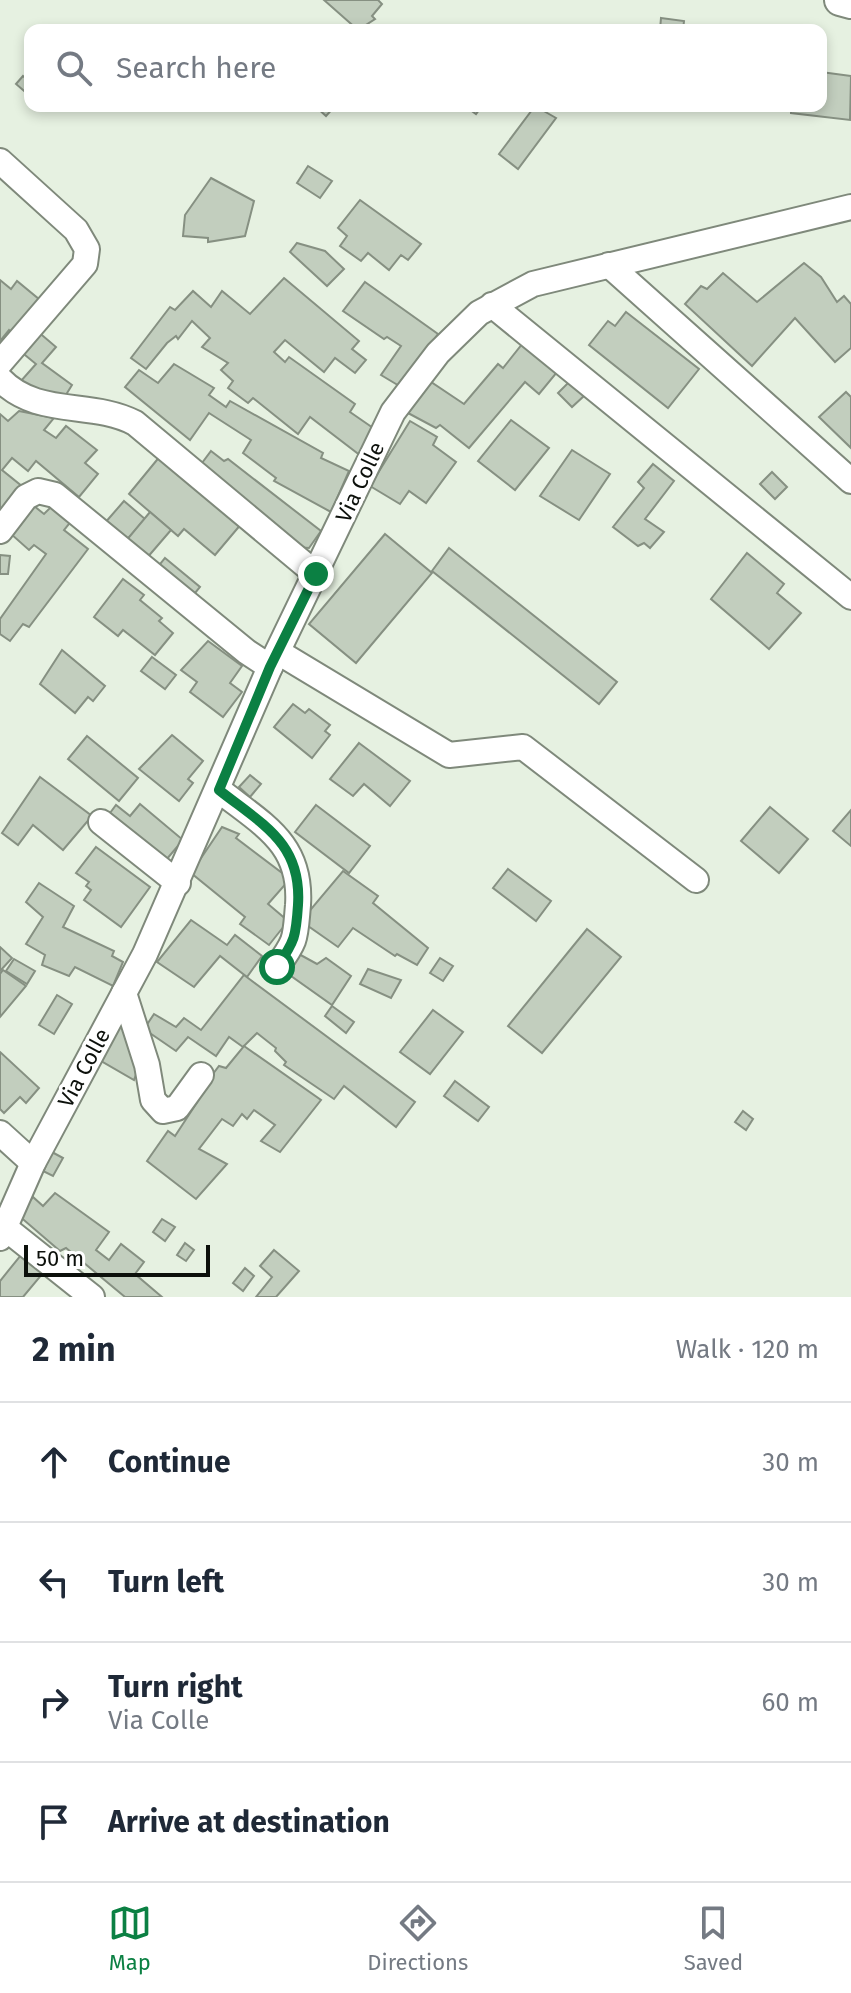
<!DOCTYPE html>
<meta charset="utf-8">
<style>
body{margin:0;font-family:"Fira Sans",sans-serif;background:#f2f2f3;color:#1f2937}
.scale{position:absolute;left:24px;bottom:20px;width:186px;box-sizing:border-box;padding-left:8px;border:4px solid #0c100b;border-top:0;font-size:22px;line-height:28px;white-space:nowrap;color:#0c100b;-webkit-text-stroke:6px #fff;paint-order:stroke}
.stop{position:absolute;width:24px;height:24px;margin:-18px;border:6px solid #0b8043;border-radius:50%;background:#fff}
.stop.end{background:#0b8043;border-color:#fff;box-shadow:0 2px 8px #0008}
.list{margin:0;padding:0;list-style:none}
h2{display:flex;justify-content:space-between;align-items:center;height:104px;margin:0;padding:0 32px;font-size:34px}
h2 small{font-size:26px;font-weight:400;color:#747a83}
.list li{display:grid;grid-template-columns:52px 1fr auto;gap:24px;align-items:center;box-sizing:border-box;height:120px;padding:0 32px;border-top:2px solid #e0e1e3}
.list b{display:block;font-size:30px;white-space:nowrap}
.list p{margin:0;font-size:26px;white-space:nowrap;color:#747a83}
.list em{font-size:26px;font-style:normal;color:#747a83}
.icon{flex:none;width:44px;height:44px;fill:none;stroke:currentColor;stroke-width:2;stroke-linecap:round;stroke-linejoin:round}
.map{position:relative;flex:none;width:851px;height:1297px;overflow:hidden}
.search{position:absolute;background:#fff;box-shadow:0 4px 12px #0003;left:24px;right:24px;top:24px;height:88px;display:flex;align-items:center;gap:20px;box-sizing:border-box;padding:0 28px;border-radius:16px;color:#747a83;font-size:30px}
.sheet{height:584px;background:#fff}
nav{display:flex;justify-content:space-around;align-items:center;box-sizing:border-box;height:112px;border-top:2px solid #e0e1e3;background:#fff;font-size:22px;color:#747a83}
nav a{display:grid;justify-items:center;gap:4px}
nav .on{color:#0b8043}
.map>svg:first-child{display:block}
.building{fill:#c2cebe;stroke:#869082;stroke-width:2}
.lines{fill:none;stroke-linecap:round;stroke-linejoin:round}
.minor-casing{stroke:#7f897b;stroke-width:28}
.tertiary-casing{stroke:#7f897b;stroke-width:34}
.minor{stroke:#fff;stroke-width:24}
.tertiary{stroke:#fff;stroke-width:30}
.route{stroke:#0b8043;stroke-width:10}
.labels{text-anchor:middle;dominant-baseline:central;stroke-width:7;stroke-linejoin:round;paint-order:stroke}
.street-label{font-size:22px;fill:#0c100b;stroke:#fff}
</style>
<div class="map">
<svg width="851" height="1297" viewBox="0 0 851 1297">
<rect width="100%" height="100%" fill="#e6f1e1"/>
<g class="building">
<polygon points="324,0 378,0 382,4 372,16 375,19 358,30"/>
<polygon points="661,18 684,21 683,30 660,30"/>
<polygon points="821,72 851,76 850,120 791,113 791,106 821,106"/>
<polygon points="23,76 30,82 30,96 16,84"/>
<polygon points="315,106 335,106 326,116"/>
<polygon points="465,106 482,106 476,114"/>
<polygon points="535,106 556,118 518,169 499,154"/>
<polygon points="308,166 332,181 320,198 297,183"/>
<polygon points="211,178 254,201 245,236 208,242 208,238 183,236 185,215"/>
<polygon points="360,200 421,244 408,260 401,255 389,270 368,253 361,261 340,246 347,236 338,228"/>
<polygon points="297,243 325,251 344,269 327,286 290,252"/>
<polygon points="804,263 821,277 837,302 844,296 851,304 851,348 835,362 795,318 752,366 685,304 701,286 707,289 723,273 757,302"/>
<polygon points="284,278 359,341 352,349 366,360 355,373 335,358 324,372 285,340 274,352 285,362 289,357 355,404 350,412 376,430 361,456 310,417 298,434 253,398 248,403 228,388 233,381 221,370 228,363 202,347 210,338 192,321 178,339 176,336 167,343 146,369 131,358 170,307 175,310 193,291 211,307 222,291 250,314"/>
<polygon points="0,280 11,289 17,281 40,300 12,333 9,330 0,341"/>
<polygon points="365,282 438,334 401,387 381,375 401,346 387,337 384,339 343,311"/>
<polygon points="626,312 699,369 668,408 589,345 608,321 615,326"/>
<polygon points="36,330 56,347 42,363 72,385 64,398 51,403 20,382 36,364 19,350"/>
<polygon points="523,343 558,371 539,394 525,382 469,448 440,425 436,428 408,413 428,380 464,404 498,364 503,368"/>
<polygon points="174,364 214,388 209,395 226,407 230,401 323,453 321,458 349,471 331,512 274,481 276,478 243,453 251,440 209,413 190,440 125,387 139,370 158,383"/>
<polygon points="569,382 585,395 572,407 558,393"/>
<polygon points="846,392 851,397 851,448 819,417"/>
<polygon points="19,411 54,418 44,430 56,438 66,426 97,450 85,463 98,474 79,497 36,461 28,471 12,458 2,470 23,487 0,516 0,414 8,421"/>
<polygon points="511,420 549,448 515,490 478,461"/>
<polygon points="410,421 437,437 433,445 456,462 426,503 409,491 400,504 370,486"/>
<polygon points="572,450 610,474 579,520 540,496"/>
<polygon points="211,451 224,461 228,459 321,531 309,548 296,547 199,467"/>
<polygon points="161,455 242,523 215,555 184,529 178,536 129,494"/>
<polygon points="653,464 674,481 645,519 664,532 650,548 644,543 638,546 613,527 644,488 638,482"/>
<polygon points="772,472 787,487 775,499 760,484"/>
<polygon points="124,501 145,519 125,542 104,524"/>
<polygon points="54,504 73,519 64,530 88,549 29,627 23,624 10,641 0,634 0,619 46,554 34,545 29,550 11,534 34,506 44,514"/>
<polygon points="150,512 171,530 146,559 125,542"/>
<polygon points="385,534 432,573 356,663 309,624"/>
<polygon points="449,548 617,682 599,704 432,571"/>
<polygon points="747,553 784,584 777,593 801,613 769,649 711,599"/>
<polygon points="0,555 10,556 8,574 0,574"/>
<polygon points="165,558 200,587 191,598 157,568"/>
<polygon points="123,579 144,595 140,600 162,618 159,621 173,633 155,655 123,630 118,636 94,617"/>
<polygon points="208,641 242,666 230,683 242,692 223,717 190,692 197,682 181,670"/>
<polygon points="62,650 105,686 93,701 88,697 75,713 40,684"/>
<polygon points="152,657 176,675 165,689 141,671"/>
<polygon points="293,704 305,713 309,709 330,725 325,731 330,735 312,758 274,727"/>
<polygon points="172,735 203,761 188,779 193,783 179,801 139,769"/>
<polygon points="87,736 138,778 119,801 68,759"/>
<polygon points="359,743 410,781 390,806 364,784 353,796 330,779"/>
<polygon points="250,775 261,784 250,797 239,787"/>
<polygon points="40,777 92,816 63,850 33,825 18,845 2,833"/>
<polygon points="140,804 183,840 166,860 110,813 116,805 130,816"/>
<polygon points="316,805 370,846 349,873 295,832"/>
<polygon points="770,807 808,839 779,873 741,841"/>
<polygon points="851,810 851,846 833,831"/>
<polygon points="222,827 239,834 236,838 290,879 268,904 288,921 269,945 240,924 245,917 191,873"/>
<polygon points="96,847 150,887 121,927 84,900 91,890 86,886 89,882 76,873"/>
<polygon points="508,869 551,901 536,921 493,888"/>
<polygon points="343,871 378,896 373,903 428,948 417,965 397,954 395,956 353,928 338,947 301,921"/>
<polygon points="39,883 74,906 63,927 114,951 112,956 123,962 113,986 75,967 69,976 42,965 45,955 26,944 43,917 26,902"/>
<polygon points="191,920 227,945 235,935 262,956 247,977 220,956 194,987 157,962"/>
<polygon points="587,929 621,957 542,1053 508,1026"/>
<polygon points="0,947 12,958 0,971"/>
<polygon points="297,953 317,964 326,958 351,976 332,1005 284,971"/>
<polygon points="440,958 453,966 443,981 430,973"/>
<polygon points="14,959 35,971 27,984 6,971"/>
<polygon points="368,969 401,980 391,998 360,984"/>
<polygon points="3,970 26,986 0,1017 0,974"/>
<polygon points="244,975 415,1102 396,1127 344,1086 334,1099 284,1065 286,1062 275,1051 276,1048 257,1033 243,1047 229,1037 216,1056 188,1037 176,1051 144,1029 154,1014 176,1027 184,1018 201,1030"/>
<polygon points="57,995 72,1004 54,1034 39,1025"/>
<polygon points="332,1006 354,1022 346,1033 325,1016"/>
<polygon points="433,1010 463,1032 430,1074 400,1052"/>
<polygon points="116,1019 129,1032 137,1072 134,1080 96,1058"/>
<polygon points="244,1046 321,1100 280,1152 261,1141 275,1125 254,1110 247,1119 242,1114 233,1126 222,1119 199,1149 227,1164 196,1199 147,1161 168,1131 175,1136 198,1101 194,1099 219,1066 226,1068"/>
<polygon points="0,1052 39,1088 26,1103 20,1097 4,1113 0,1109"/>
<polygon points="455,1081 489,1107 478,1121 444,1096"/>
<polygon points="743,1111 753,1119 746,1130 735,1122"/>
<polygon points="50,1151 63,1158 53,1176 41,1170"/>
<polygon points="55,1193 109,1232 96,1250 109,1260 121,1244 144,1262 135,1274 162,1297 125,1297 66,1248 60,1251 18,1215 33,1197 43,1206"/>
<polygon points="162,1219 175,1227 165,1241 153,1232"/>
<polygon points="185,1243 194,1250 186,1261 177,1255"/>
<polygon points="25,1250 48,1267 23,1297 0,1297 0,1281"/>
<polygon points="274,1250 299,1271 276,1297 256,1297 272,1277 260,1266"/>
<polygon points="245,1268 254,1276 243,1291 233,1283"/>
</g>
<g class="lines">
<defs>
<g id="minor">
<polyline points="0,161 76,230 87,249 85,264 0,363"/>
<polyline points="609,265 851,481"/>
<polyline points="492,305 851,597"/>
<path d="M0 379C37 418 91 400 135 423L316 574"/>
<polyline points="0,531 26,497 38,491 55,495 247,652 270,667"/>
<polyline points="278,652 449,755 523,747 696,880"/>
<path d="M219 790C263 825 302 843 298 905 295 939 297 939 277 967"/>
<polyline points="101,822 178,883"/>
<polyline points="124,993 147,1065 153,1100 163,1111 177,1108 201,1075"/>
<polyline points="0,1133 33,1163"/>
<polyline points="4,1227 92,1297"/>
<polyline points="0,1238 33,1163 145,954 270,667 393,412 438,353 479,313 533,284 851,207"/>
</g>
<polyline id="tertiary" points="840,0 851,3"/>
</defs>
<use href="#minor" class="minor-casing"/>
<use href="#tertiary" class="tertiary-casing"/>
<use href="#minor" class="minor"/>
<use href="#tertiary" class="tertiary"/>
</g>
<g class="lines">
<path class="route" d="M277 967C295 941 296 936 298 905 302 843 263 825 219 790L270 667 316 574"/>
</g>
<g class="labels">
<g class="street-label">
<text transform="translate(360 482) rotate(-65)">Via Colle</text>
<text transform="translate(84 1068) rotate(-62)">Via Colle</text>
</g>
</g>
</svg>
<div class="scale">50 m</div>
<div class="stop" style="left:277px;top:967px"></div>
<div class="stop end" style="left:316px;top:574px"></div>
<div class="search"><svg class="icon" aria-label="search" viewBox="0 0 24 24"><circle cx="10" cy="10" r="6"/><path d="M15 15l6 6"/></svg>Search here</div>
</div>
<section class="sheet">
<h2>2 min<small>Walk · 120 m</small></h2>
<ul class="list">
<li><svg class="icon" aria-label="ahead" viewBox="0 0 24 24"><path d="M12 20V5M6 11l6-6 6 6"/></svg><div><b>Continue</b></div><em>30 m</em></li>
<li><svg class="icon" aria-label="left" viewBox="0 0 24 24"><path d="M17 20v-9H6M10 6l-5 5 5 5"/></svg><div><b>Turn left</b></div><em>30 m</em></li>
<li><svg class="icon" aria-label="right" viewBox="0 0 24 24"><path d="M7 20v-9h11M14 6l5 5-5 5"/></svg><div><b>Turn right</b><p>Via Colle</p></div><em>60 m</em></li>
<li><svg class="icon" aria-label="arrive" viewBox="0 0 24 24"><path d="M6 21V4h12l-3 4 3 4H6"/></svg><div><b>Arrive at destination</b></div></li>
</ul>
</section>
<nav>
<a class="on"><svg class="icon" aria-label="map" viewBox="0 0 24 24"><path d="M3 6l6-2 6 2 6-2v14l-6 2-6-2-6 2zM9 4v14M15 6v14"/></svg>Map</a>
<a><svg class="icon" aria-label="directions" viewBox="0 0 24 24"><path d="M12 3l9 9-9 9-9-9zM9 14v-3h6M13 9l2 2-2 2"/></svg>Directions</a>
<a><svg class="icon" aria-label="saved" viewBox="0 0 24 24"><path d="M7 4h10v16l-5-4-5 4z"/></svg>Saved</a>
</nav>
